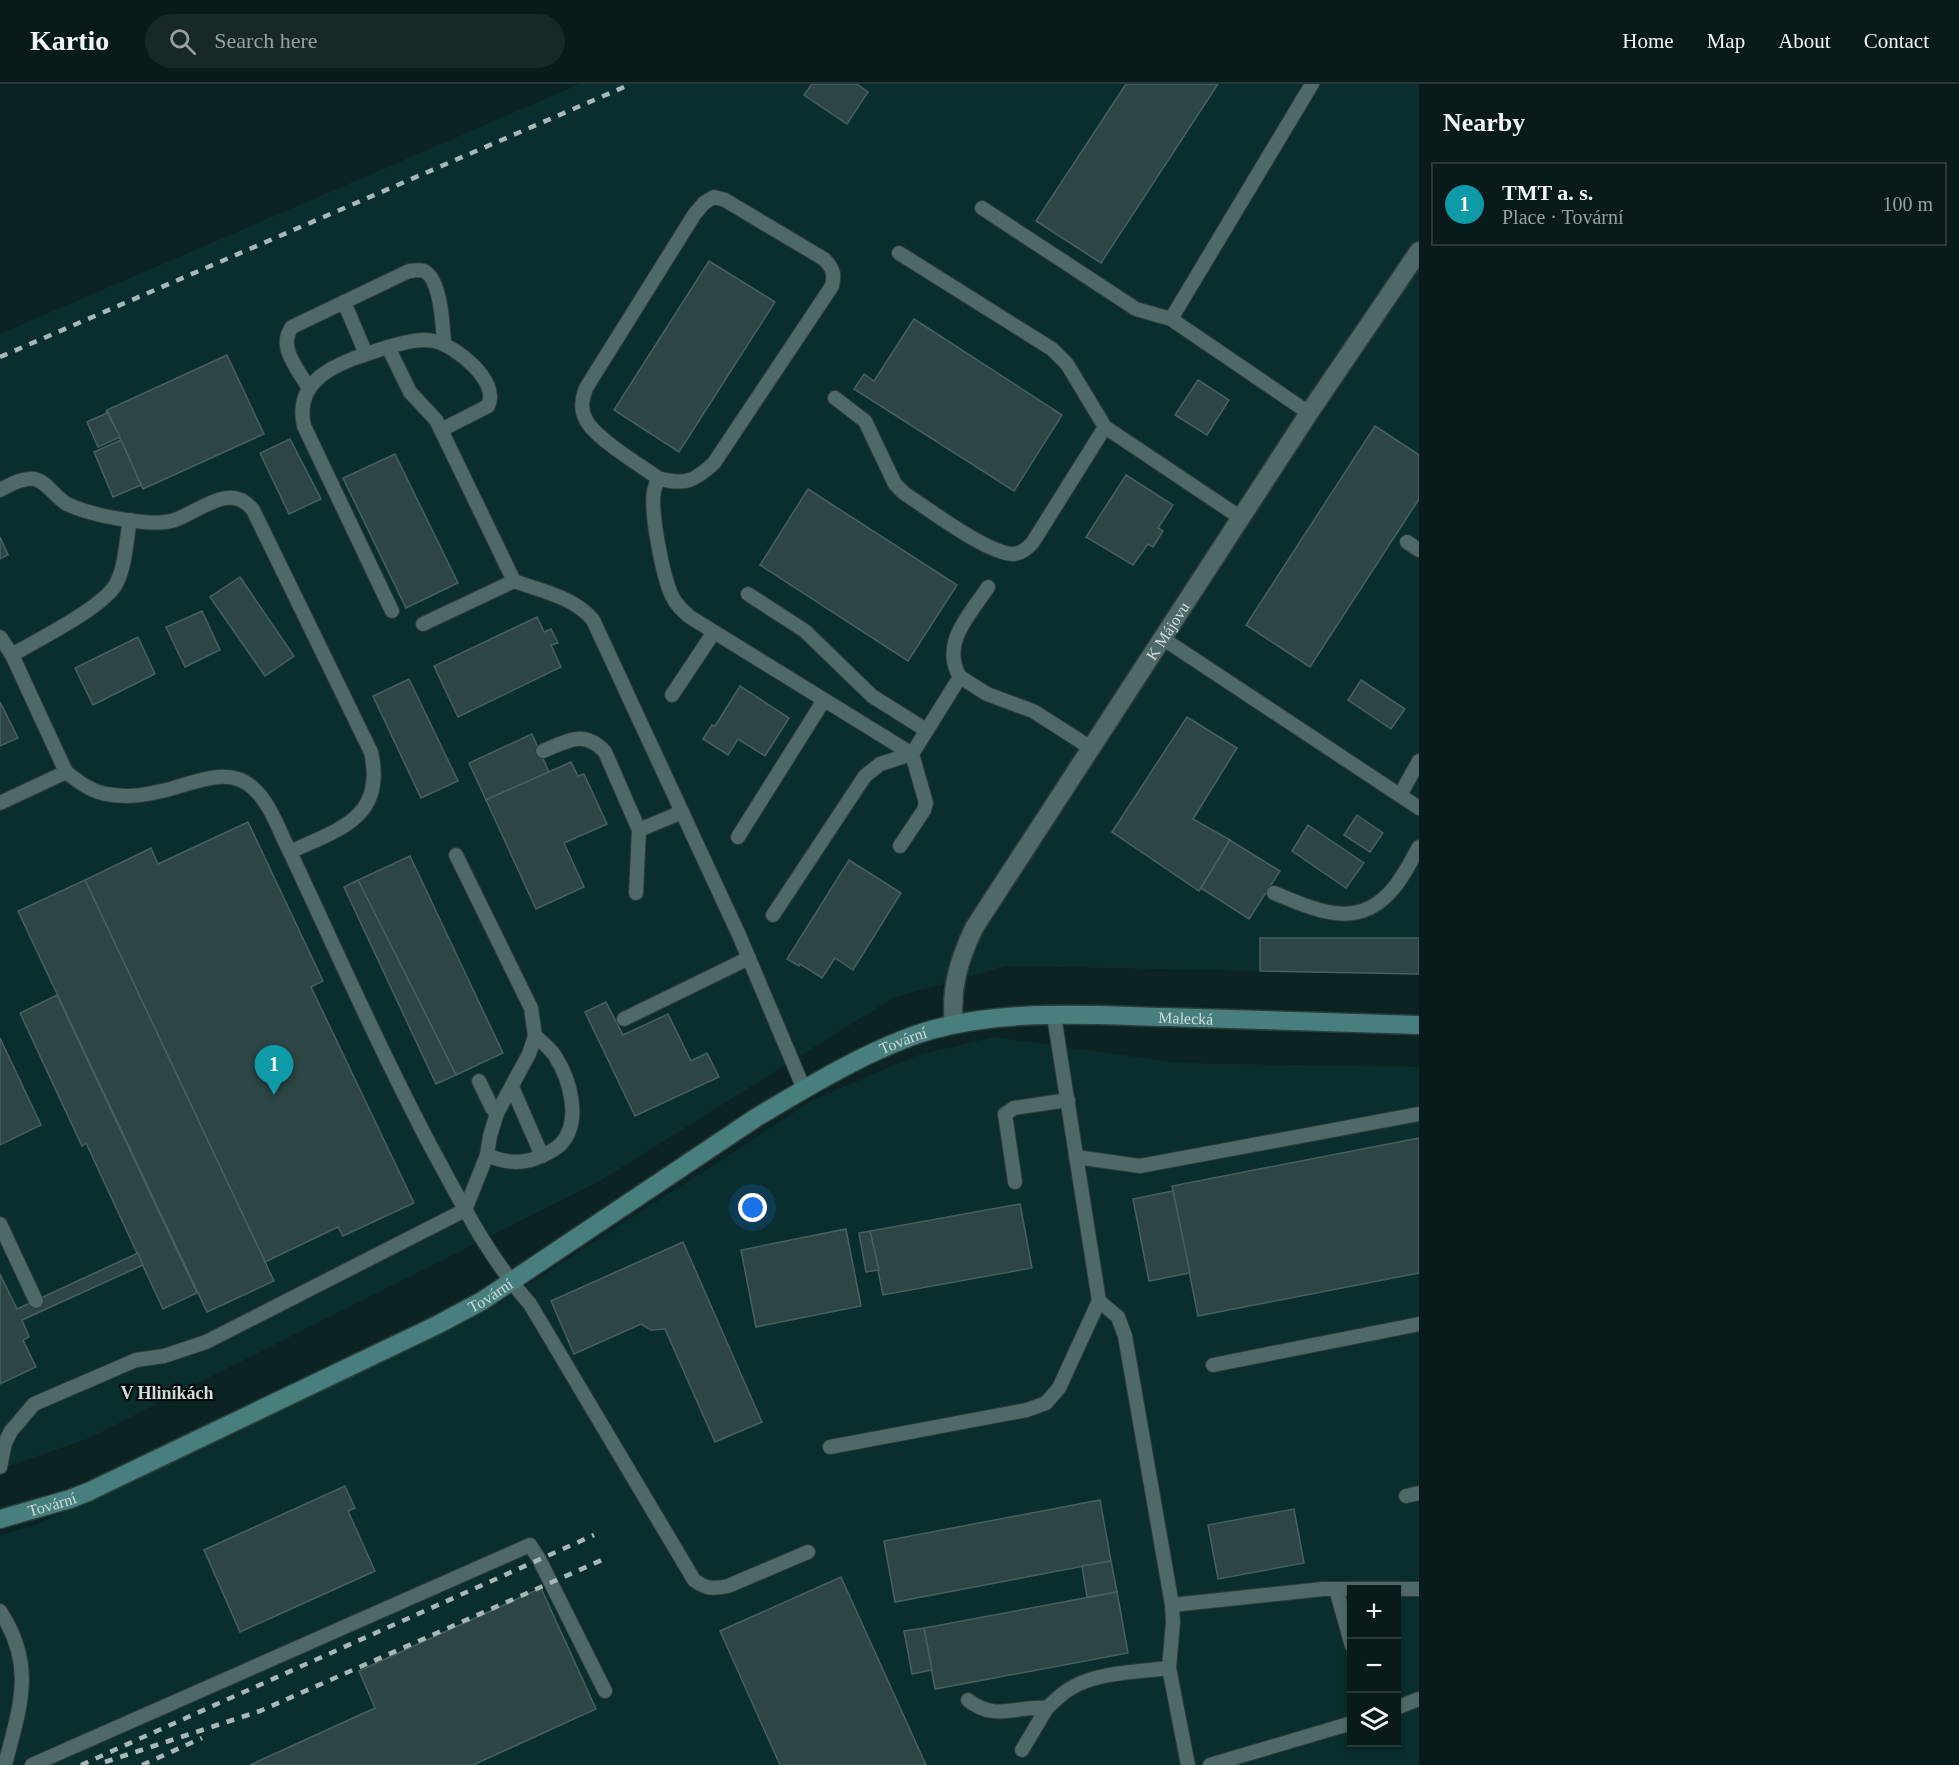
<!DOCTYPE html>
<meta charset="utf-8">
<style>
body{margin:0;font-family:Georgia,serif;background:#162827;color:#f1f3f6}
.controls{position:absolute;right:18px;bottom:18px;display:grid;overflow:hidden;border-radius:0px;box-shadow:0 2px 4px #0004}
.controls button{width:54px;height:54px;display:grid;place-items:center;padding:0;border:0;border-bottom:2px solid #293939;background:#081b1a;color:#f1f3f6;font:30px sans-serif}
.you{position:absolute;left:753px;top:1124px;width:21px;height:21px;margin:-15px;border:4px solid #fff;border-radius:50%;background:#1a73e8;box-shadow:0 0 0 9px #1a73e833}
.badge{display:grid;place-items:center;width:39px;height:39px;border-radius:50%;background:#f49aa7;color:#fff;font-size:20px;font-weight:700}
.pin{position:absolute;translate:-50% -50px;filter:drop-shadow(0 2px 3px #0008)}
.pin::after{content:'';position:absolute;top:32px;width:21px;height:18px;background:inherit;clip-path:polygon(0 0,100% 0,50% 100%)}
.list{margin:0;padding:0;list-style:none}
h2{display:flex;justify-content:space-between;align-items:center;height:78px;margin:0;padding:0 24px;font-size:26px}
h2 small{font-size:20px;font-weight:400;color:#98a1a2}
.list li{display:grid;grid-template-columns:39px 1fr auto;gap:18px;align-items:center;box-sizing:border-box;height:84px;margin:0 12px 12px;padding:0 12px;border:2px solid #293939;border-radius:0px}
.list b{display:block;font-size:22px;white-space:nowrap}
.list p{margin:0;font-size:20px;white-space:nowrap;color:#98a1a2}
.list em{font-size:20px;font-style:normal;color:#98a1a2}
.icon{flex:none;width:33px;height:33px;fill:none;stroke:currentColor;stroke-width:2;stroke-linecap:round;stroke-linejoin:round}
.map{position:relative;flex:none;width:1419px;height:1681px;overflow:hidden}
header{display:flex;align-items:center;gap:36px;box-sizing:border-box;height:84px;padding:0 30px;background:#081b1a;border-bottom:2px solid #293939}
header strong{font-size:28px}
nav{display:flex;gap:33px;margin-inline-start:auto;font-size:21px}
.search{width:420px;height:54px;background:#162827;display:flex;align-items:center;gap:15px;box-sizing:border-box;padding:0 21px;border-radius:33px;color:#98a1a2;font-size:22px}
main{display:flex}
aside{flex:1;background:#081b1a}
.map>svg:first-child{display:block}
.built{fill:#092e2d;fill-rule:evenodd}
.building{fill:#2d4645;stroke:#476160;stroke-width:1.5}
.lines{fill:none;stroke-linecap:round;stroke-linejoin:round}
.lane-casing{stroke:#2d3b3a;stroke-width:16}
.street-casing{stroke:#2d3b3a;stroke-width:21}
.secondary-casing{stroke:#2d3b3a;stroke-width:21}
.lane{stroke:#4f6968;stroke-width:14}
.street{stroke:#4f6968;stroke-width:18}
.secondary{stroke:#477f7e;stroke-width:18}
.rail{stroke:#a8b8b7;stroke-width:4.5;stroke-dasharray:8 8;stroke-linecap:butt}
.labels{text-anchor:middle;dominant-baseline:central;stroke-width:4.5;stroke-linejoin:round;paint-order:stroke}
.street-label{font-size:16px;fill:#cedcdb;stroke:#030b0b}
.neighbourhood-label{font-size:18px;font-weight:bold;fill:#cedcdb;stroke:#030b0b}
</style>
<header>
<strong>Kartio</strong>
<div class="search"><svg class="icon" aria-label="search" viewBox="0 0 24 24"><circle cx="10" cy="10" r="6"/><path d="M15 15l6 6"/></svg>Search here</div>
<nav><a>Home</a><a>Map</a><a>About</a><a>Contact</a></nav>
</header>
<main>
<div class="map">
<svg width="1419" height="1681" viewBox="0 0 1419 1681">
<rect width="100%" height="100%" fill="#0b2423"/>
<g class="built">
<polygon points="580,0 1419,0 1419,890 1006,882 893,914 600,1097 87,1355 0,1385 0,250"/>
<path d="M994 953 1179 979 1419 983V1681H0V1451L34 1441 489 1226 815 1015 918 971ZM1352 1506H1396V1658H1352Z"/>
</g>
<g class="building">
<polygon points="812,0 857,0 868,8 847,40 804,11"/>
<polygon points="1126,0 1218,0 1101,179 1036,137"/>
<polygon points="709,177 775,218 679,368 614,326"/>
<polygon points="914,235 1062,331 1014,407 854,305 864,290 874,297"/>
<polygon points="227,271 264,350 143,405 107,326"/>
<polygon points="1198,296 1229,316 1207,351 1175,331"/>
<polygon points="106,326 120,353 98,363 87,338 107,329"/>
<polygon points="1375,342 1419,371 1419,415 1310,583 1246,541"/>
<polygon points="290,355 321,415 289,430 260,369"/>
<polygon points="121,356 141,401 113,413 94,368"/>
<polygon points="395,370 458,499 406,524 343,394"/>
<polygon points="1126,391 1173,421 1158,444 1163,447 1153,463 1148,460 1133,481 1086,453"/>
<polygon points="808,405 957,501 908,577 760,481"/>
<polygon points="0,453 8,471 0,475"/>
<polygon points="240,493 294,572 265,592 210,513"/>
<polygon points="202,527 220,566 185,583 166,543"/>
<polygon points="537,533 544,548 551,545 558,559 551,561 561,583 458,633 434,582"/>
<polygon points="138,553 155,590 93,621 75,584"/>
<polygon points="409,595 458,697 421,714 373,612"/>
<polygon points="1361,596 1405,625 1391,645 1348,616"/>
<polygon points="740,602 789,634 765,672 738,655 728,671 703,655 712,641 715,642"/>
<polygon points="0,618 18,654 0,662"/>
<polygon points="1187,633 1237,664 1193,735 1230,756 1199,807 1112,748"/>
<polygon points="532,650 549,688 486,716 469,679"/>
<polygon points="571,678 578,692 584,690 607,740 564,759 584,803 536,825 486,716"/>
<polygon points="1357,731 1383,749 1370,768 1344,751"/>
<polygon points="248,738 323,897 311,903 414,1119 343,1152 338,1143 265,1178 85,796 151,764 158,780"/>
<polygon points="1308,741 1364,779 1346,804 1292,767"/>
<polygon points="1228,755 1280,787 1249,835 1201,804 1230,756"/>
<polygon points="410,772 503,969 456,991 358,796"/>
<polygon points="849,776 901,809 853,886 835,874 822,894 800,880 799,882 787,875"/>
<polygon points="85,796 274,1197 207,1228 18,827"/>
<polygon points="358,796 456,991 436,1000 344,803"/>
<polygon points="1260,854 1419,854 1419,890 1260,887"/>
<polygon points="57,911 197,1209 163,1225 86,1059 82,1062 20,929"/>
<polygon points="606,918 623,951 668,930 691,977 707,969 719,993 635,1032 585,928"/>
<polygon points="0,954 41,1041 0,1061"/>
<polygon points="1419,1054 1419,1189 1198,1232 1172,1102"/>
<polygon points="1173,1107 1190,1189 1149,1197 1133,1115"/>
<polygon points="1020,1120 1032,1184 883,1211 870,1147"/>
<polygon points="846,1145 861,1222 756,1243 741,1166"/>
<polygon points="870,1147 879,1186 866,1188 859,1149"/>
<polygon points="683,1158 762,1338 715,1358 665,1245 651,1246 641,1240 574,1270 551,1217"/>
<polygon points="138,1169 143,1181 22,1236 29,1253 23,1256 36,1283 0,1300 0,1190 17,1225"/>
<polygon points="345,1402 355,1424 348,1427 375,1487 240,1548 204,1466"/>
<polygon points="1100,1416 1111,1477 895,1518 884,1457"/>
<polygon points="1294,1425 1304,1479 1218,1495 1208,1441"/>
<polygon points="1111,1477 1117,1508 1087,1513 1082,1482"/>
<polygon points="841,1493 926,1681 780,1681 720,1547"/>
<polygon points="541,1504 596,1625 473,1681 250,1681 375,1624 359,1587"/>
<polygon points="1117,1508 1128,1569 935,1605 924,1544"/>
<polygon points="924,1544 932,1586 912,1590 904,1547"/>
</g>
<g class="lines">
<defs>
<g id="lane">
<polyline points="982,124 1136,225 1171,235 1309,329"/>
<polyline points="899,169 1052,265 1067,280 1105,343 1241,434"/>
<polyline points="344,218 366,270"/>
<polyline points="1171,235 1312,0"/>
<path d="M388 263C402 259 419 254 434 257 456 262 500 297 488 322L441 346"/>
<path d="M308 303C298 285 277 263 292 243L409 187C414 187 419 185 424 187 441 195 443 243 444 260"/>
<path d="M835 314 865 337 895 400 904 409C927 424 989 471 1014 470 1022 469 1028 464 1033 458L1105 343"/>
<path d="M658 394C640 381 595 354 586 336 580 325 582 315 586 304L694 131 704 119 714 113 725 116 824 175C833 184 835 190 832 202L714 379C695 397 684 402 658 394 657 398 655 403 654 407 650 428 663 493 672 512 676 521 683 527 690 533L912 670"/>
<path d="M0 406C10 401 23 393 35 395 47 398 56 414 67 420 88 430 121 436 143 438 153 439 165 439 175 436 200 427 231 397 253 426L371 668C386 734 339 745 290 768 336 866 380 966 431 1063 461 1118 488 1173 530 1220L694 1496C706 1505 713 1505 728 1502L808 1468"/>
<polyline points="1407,458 1419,466"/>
<polyline points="748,510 805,547 872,612 926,646"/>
<path d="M392 527 304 342C292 290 348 276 388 263L410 308 436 336 441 346 514 497"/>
<path d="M423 540 514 497C541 507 574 513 593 536L739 851 804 1005"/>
<polyline points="0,553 12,571 66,688"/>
<polyline points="1162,554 1419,724"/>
<path d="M12 571C37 556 104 523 116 500 126 481 126 456 130 436"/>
<path d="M960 593C940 559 970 531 988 503"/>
<polyline points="672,611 714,548"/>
<path d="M543 667C568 657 584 645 605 668L639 746 636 809"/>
<polyline points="1400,711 1419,677"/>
<path d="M0 719 66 688C79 698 90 707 106 710 122 713 141 712 157 708 187 703 226 679 253 704 271 720 279 747 290 768"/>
<polyline points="639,746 682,728"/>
<polyline points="738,753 824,616"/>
<polyline points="900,762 924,726 926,719 912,670 960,593 987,610 1033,627 1091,664"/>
<path d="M1274 809C1316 826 1357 847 1392 806 1403 794 1411 777 1419 763"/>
<polyline points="773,831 865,692 880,680 912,670"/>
<polyline points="624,935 749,874"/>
<polyline points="479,997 492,1024 497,1029"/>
<polyline points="512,1003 542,1072"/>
<path d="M487 1071C505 1079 523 1081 541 1072 548 1069 555 1066 561 1060 582 1037 570 995 555 972 550 964 542 958 535 952"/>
<polyline points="1076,1073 1140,1082 1419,1030"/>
<polyline points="1015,1098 1005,1030 1014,1024 1068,1016"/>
<polyline points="0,1140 36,1217"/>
<polyline points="1099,1217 1118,1233 1125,1252 1172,1521 1323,1505 1419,1505"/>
<polyline points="1213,1281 1419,1240"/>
<polyline points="830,1363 1027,1326 1046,1319 1059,1304 1099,1217 1054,932"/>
<polyline points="0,1383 5,1359 11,1347 34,1320 136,1276 164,1272 206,1258 465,1126 487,1071 490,1052 497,1029 529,970 535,952 531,924 456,771"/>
<polyline points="1406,1412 1419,1409"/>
<polyline points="1336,1505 1352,1562"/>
<polyline points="1172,1521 1173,1538 1169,1584 1188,1681"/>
<path d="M0 1527C36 1582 20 1622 5 1681"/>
<path d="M968 1616C995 1638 1017 1621 1047 1624L1022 1666"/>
<path d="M1047 1624C1055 1616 1063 1608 1073 1603 1100 1588 1138 1588 1169 1584"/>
<polyline points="1396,1624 1419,1615"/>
<polyline points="32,1681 530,1461 539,1475 605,1607"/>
<polyline points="1210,1681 1352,1639"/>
</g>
<g id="street">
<path id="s1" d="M954 940C950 905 959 876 974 844L1309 329 1419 167"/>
</g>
<g id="secondary">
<path id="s2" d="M0 1435 70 1415 88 1408 437 1241 482 1217 757 1033C809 1002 873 963 931 946 1005 925 1089 931 1165 933 1250 936 1334 938 1419 941"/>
</g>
</defs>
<use href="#lane" class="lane-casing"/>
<use href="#street" class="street-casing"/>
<use href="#secondary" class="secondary-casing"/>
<use href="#lane" class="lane"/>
<use href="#street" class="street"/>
<use href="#secondary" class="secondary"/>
<g class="rail">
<polyline points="0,273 631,0"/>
<polyline points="105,1678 260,1627 602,1476"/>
<polyline points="81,1681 594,1451"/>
<polyline points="142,1681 202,1654"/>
</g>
</g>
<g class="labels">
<g class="street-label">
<text stroke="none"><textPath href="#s1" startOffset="454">K Májovu</textPath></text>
<text stroke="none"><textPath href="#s2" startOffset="1312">Malecká</textPath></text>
<text stroke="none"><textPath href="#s2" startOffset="1026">Tovární</textPath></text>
<text stroke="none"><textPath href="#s2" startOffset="540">Tovární</textPath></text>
<text stroke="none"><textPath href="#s2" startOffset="54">Tovární</textPath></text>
</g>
<g class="neighbourhood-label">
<text x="167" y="1309">V Hliníkách</text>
</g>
</g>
</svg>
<div class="controls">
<button>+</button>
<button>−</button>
<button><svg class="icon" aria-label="layers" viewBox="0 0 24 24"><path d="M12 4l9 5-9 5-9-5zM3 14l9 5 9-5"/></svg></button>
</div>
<div class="you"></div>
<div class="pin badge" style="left:274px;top:1011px;background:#0f9aa8">1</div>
</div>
<aside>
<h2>Nearby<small></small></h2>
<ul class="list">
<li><span class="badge" style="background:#0f9aa8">1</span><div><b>TMT a. s.</b><p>Place · Tovární</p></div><em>100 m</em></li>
</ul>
</aside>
</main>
